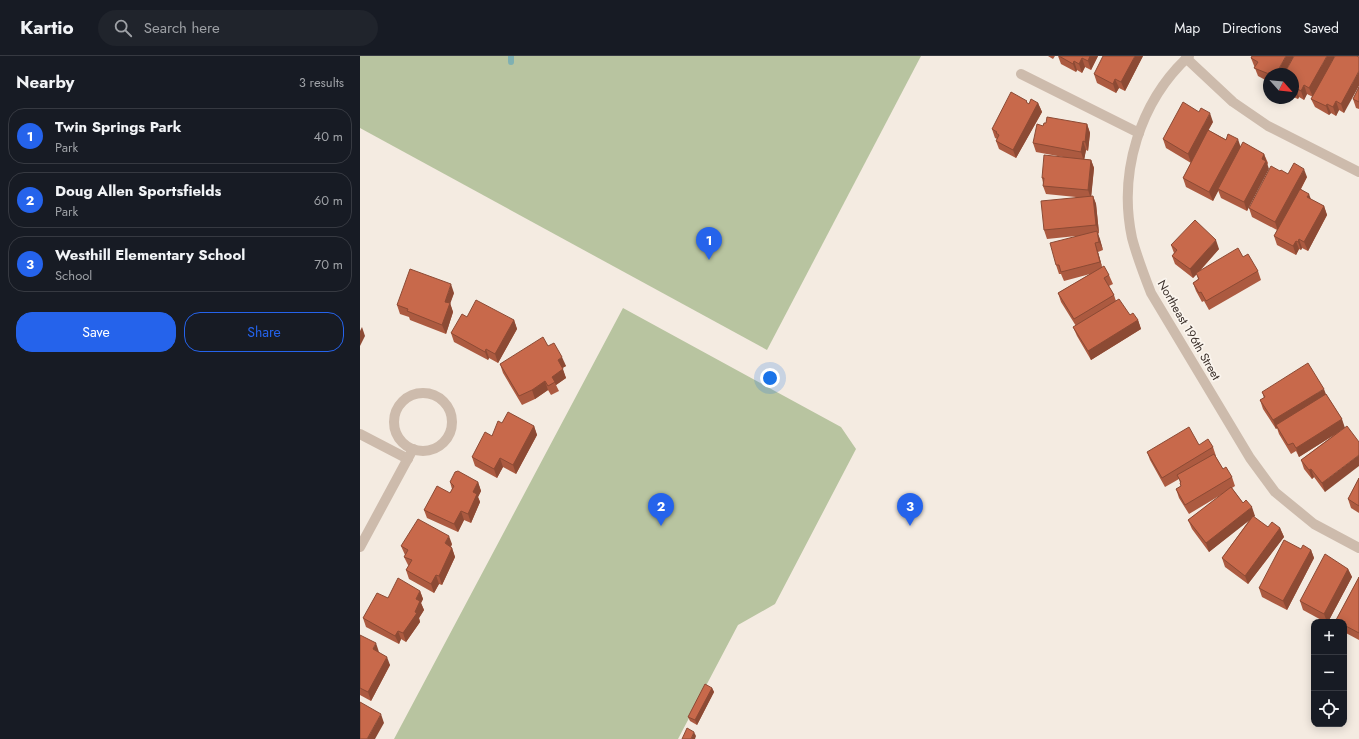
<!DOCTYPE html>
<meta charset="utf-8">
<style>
body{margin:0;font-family:Jost,sans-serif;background:#20242c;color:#f1f3f6}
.controls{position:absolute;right:12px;bottom:12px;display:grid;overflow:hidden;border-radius:8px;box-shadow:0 2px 10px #0003}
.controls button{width:36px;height:36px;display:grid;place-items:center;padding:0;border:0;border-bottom:1px solid #363941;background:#171b24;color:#f1f3f6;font:20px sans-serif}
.compass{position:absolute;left:903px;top:12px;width:36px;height:36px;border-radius:50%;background:#171b24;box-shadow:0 2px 10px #0003;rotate:117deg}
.you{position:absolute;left:410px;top:322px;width:14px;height:14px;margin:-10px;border:3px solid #fff;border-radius:50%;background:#1a73e8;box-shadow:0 0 0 6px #1a73e833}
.badge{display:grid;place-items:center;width:26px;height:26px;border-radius:50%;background:#2563eb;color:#fff;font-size:13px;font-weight:700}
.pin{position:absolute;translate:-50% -33px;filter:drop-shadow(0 1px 2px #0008)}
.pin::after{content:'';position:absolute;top:21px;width:14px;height:12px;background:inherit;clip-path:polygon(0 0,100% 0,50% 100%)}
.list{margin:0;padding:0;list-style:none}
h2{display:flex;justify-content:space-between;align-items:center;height:52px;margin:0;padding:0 16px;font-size:17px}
h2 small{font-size:13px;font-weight:400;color:#9ea1a6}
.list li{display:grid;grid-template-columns:26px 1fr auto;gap:12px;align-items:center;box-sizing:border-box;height:56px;margin:0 8px 8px;padding:0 8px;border:1px solid #363941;border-radius:16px}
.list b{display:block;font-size:15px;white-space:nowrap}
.list p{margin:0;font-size:13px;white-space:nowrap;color:#9ea1a6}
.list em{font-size:13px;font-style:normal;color:#9ea1a6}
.actions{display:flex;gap:8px;padding:12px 16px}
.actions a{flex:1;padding:9px 0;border:1px solid #2563eb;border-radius:16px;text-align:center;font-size:14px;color:#2563eb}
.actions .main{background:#2563eb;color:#fff}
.icon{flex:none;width:22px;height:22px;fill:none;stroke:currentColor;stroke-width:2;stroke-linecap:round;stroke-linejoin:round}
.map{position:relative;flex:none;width:999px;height:683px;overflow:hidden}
header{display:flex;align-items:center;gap:24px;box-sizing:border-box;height:56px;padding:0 20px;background:#171b24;border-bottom:1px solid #363941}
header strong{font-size:19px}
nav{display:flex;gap:22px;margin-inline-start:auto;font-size:14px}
.search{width:280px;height:36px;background:#20242c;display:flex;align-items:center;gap:10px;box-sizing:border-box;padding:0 14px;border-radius:22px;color:#9ea1a6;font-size:15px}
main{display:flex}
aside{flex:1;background:#171b24}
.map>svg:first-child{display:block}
.green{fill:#b8c4a0}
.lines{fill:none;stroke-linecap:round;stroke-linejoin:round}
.stream{stroke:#7fb0b2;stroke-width:6}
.minor{stroke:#cdbbac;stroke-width:10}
.wall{fill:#ac5a40}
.shaded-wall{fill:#8c4a34}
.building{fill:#c8694b;stroke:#8c4a34}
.labels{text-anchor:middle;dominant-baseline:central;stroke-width:3.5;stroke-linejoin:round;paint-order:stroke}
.street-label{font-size:12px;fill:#3b302b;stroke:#fbf5ee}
</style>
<header>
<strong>Kartio</strong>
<div class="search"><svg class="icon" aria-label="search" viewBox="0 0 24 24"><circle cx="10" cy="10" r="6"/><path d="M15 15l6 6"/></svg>Search here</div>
<nav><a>Map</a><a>Directions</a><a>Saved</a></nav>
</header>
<main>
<aside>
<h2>Nearby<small>3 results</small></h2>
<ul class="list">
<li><span class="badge">1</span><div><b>Twin Springs Park</b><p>Park</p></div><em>40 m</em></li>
<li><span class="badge">2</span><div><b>Doug Allen Sportsfields</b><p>Park</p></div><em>60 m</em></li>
<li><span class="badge">3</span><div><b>Westhill Elementary School</b><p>School</p></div><em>70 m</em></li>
</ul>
<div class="actions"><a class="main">Save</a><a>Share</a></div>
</aside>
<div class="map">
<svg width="999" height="683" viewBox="0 0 999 683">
<rect width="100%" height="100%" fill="#f4ebe1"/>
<g class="green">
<polygon points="0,0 561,0 407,294 0,72"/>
<polygon points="263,252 481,371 496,393 415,548 378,569 318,683 34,683"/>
</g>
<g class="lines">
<polyline class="stream" points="151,6 151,0"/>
<g class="minor">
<path d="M829 0C780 45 758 116 772 182 777 201 784 219 791 237L890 402 915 436 954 468 999 492"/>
<polyline points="826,2 873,46 908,70 999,116"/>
<polyline points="661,18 779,77"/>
<circle cx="63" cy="366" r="29"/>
<polyline points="0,378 48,403"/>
<polyline points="0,491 53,393"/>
</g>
</g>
<g class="wall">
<polygon points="688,0 695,0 693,3"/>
<polygon points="698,0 738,0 731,14 725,11 722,17 717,14 716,16 701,8"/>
<polygon points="783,0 765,35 759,32 756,37 737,27 734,18"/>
<polygon points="892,0 909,18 909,26 898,20 891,2"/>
<polygon points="999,0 984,57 979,54 976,60 971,57 969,59 955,51 951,43 953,41 947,38 944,44 939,41 938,43 933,41 933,18"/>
<polygon points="999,31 999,53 996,52 993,43"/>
<polygon points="667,47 669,48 678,47 682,56 656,102 639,93 636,85 637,83 635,82 632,73"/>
<polygon points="853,66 848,74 880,91 904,98 908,107 887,155 861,142 858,134 853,145 826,131 823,122 831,107 806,92 803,83"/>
<polygon points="727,68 730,77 728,95 726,94 724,103 731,104 734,112 731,140 733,140 736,148 739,177 738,178 743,194 738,196 742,211 749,219 753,228 749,230 754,239 756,245 770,259 778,264 781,273 731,304 717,280 713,271 716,270 701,246 698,237 730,218 704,225 701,218 699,218 696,209 716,180 687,183 684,174 716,141 686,138 683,130 683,127 682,122 703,101 676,96 673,87 683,70"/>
<polygon points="920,115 928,118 947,121 941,133 951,144 964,150 967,159 948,195 942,192 941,194 939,193 936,199 917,189 914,180 917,174 892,161 889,152"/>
<polygon points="811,189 859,193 839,216 883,201 898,215 901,224 849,254 844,245 842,246 836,235 833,227 838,223 837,218 833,222 815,208 812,200 814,197"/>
<polygon points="94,237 90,247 93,256 86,278 50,264 49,261 40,258 37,249"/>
<polygon points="107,261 154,264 157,273 138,307 129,302 128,304 94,286 91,277"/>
<polygon points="188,290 206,310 202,312 206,322 196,329 199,335 191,339 188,334 175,343 162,349 143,317 140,308"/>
<polygon points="902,336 966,338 982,363 965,436 954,421 952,423 944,413 941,404 974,379 939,401 936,395 931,398 919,378 917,372 916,373 903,353 900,344 904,342"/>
<polygon points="142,367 174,370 177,379 156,418 143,411 137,422 115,410 112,401 132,380"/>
<polygon points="839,389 853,391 856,400 856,401 863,413 872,421 875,430 872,432 883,447 895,460 893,461 908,471 920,472 924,481 888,528 865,511 862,502 890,463 849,496 832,473 828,464 864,437 829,458 819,442 816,433 821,430 819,423 805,431 790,404 787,396"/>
<polygon points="999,422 999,457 991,452 988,443"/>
<polygon points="90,426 118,426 121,435 118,441 120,446 111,467 104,464 98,476 67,462 64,454 90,437 92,433"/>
<polygon points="92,488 91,491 92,492 95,501 82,529 79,528 74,537 49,523 46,514 49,510 48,509 44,501 45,499 41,490"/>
<polygon points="941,493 951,494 954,502 927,554 902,541 899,532"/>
<polygon points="988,513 992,521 968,566 965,566 943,554 940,545"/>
<polygon points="999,521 999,584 984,576 984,566 976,566 976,564"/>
<polygon points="60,535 63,543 61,547 64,554 59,562 60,566 46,586 41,583 39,588 6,571 3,562 28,542"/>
<polygon points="0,579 19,596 30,609 11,645 0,639"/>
<polygon points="352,632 354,636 337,669 330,665 328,661"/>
</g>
<g class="shaded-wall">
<polygon points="730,0 738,0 731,14 728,5"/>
<polygon points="775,0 783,0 765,35 761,26"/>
<polygon points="926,0 934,0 924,18 916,18"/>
<polygon points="967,0 975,0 953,41 949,32"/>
<polygon points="722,2 725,11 722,17 719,8"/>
<polygon points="714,5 717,14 716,16 713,8"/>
<polygon points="999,15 999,30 984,57 981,48"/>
<polygon points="755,23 759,32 756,37 753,28"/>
<polygon points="944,29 947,38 944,44 941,35"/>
<polygon points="936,32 939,41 938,43 934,35"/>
<polygon points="976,45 979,54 976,60 973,51"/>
<polygon points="678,47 682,56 656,102 653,94"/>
<polygon points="967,48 971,57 969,59 966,50"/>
<polygon points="850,57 853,66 831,107 828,98"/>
<polygon points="727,68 730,77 728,95 725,86"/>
<polygon points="878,83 881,92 853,145 849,136"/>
<polygon points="723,85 726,94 724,105 721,96"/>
<polygon points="904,98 909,113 887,155 884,146"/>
<polygon points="731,104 734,112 731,143 728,134"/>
<polygon points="944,113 947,121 918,175 915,166"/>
<polygon points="949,138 952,146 947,141"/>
<polygon points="733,140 736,148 739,177 736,169"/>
<polygon points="964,150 967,159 948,195 944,186"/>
<polygon points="737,175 740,183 743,194 739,186"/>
<polygon points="939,183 942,192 941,194 938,186"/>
<polygon points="856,184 859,193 833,222 830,213"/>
<polygon points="936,185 939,193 936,199 933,190"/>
<polygon points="735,187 738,196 743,214 740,206"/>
<polygon points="91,228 94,237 88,254 85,246"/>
<polygon points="90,247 93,256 86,278 82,269"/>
<polygon points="154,264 157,273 138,307 135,298"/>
<polygon points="778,264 781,273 731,304 728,295"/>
<polygon points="2,271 5,280 0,290 0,275"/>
<polygon points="126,293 129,302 128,304 125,296"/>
<polygon points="202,301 206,310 201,313 198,304"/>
<polygon points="203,313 206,322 196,329 192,321"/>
<polygon points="185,325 188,334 175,343 172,334"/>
<polygon points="964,333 967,341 916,369 917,372 916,373 913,364"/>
<polygon points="982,363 985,372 939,401 936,392"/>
<polygon points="174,370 177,379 156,418 153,409"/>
<polygon points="999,399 999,410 965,436 962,427"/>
<polygon points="140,402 143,411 137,422 134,413"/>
<polygon points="951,413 954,421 952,423 949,414"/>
<polygon points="118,426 121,435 118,441 120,446 111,467 108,458 113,436"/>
<polygon points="892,451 895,460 849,496 846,487"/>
<polygon points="101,455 104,464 98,476 94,468"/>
<polygon points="920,472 924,481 888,528 885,520"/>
<polygon points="89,480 92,488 88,495 85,487"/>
<polygon points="92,492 95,501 82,529 79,520"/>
<polygon points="951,494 954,502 927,554 923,545"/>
<polygon points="988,513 992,521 968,566 967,566 964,558"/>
<polygon points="76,519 79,528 74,537 71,528"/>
<polygon points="60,535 63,543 61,547 64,554 59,562 60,566 46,586 43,577 55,556 56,543"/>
<polygon points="38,575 41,583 39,588 35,580"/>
<polygon points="16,587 19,596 13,593"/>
<polygon points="27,601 30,609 11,645 8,636"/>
<polygon points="352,632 354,636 337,669 335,664"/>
<polygon points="21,658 24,667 15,683 7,683"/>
<polygon points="334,676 336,680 335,683 331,683"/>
</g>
<g class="building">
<polygon points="699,0 730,0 728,5 722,2 719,8 714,5 713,8"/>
<polygon points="743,0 775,0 761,26 755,23 753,28 734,18"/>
<polygon points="892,0 926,0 916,18 909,18 894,12 898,6 891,2"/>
<polygon points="934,0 967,0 949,32 944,29 941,35 936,32 934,35 933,34 933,18 924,18"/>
<polygon points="975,0 996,0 999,1 999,15 981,48 976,45 973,51 967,48 966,50 951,43"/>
<polygon points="999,31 999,46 993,43"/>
<polygon points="651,36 667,45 666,46 669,48 671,43 678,47 653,94 636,85 639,79 636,77 637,76 632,73"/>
<polygon points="823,46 839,56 841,52 850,57 828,98 803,83"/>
<polygon points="687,61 727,68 725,86 723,85 721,96 673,87 677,68 683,70 684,67 686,67"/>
<polygon points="848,74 866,84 868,78 878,83 849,136 823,122"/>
<polygon points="883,86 904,98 902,103 906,105 884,146 858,133"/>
<polygon points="684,99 731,104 728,134 683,130 684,122 682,122"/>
<polygon points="934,107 944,113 915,166 889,152 911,110 920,115 921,114 928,118"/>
<polygon points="940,133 949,138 947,141 964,150 944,186 939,183 938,186 936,185 933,190 914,180"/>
<polygon points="733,140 736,169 684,174 681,145"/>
<polygon points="835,164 856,184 830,213 812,200 817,194 811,189"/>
<polygon points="737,175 739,186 735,187 740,206 701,216 699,209 696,209 690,187"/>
<polygon points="878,192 883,201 888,198 898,215 846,245 841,236 839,237 833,227 839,223 836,217"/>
<polygon points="744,210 749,219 744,222 754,239 714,263 698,237"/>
<polygon points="50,213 91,228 85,246 90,247 82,269 47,255 48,253 37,249"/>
<polygon points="759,243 770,259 773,257 778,264 728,295 713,271"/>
<polygon points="116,244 154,264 135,298 126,293 125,296 91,277 102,258 107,261"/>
<polygon points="183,281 188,290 194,287 202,301 198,304 203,313 192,321 195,326 188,330 185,325 172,334 159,340 140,308"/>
<polygon points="948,307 964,333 913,364 900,344 905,341 902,336"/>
<polygon points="966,338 982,363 936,392 933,387 928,389 916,369"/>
<polygon points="148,356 174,370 153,409 140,402 134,413 112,401 125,376 132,380 138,365 142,367"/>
<polygon points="987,370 999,386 999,399 962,427 951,413 949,414 941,404"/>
<polygon points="829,371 839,389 848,383 853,391 802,422 787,396"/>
<polygon points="854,398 863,413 866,411 872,421 825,449 816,433 821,430 820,427 821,426 817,419"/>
<polygon points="98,415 118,426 113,436 117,438 108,458 101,455 94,468 64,454 77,430 90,437 94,430 90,426 95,416"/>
<polygon points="999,422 999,450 988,443"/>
<polygon points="871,431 883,447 886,444 892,451 846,487 828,464"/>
<polygon points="893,460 908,471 912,466 920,472 885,520 862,502"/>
<polygon points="58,463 89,480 85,487 92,492 79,520 76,519 71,528 46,514 52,504 44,501 48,494 41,490"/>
<polygon points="924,484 941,493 943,489 951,494 923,545 899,532"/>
<polygon points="965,498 988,513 964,558 940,545"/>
<polygon points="999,521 999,577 984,569 984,566 979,566 976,564"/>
<polygon points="38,522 60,535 56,543 60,545 55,556 57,557 43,577 38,575 35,580 3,562 17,537 28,542"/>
<polygon points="0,579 16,587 13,593 27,601 8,636 0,632"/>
<polygon points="345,628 352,632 335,664 328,661"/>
<polygon points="0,646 21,658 7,683 0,683"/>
<polygon points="327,672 334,676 331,683 322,683"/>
</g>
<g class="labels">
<g class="street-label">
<text transform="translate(829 274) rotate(60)">Northeast 196th Street</text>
</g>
</g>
</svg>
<div class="controls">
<button>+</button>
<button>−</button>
<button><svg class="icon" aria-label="locate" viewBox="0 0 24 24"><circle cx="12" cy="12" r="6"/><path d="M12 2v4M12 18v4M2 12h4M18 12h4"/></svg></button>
</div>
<svg class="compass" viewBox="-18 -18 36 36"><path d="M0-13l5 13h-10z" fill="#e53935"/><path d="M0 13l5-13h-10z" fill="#9ea1a6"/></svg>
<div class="you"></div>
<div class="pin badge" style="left:349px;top:204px">1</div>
<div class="pin badge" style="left:301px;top:470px">2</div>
<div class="pin badge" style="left:550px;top:470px">3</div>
</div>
</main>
